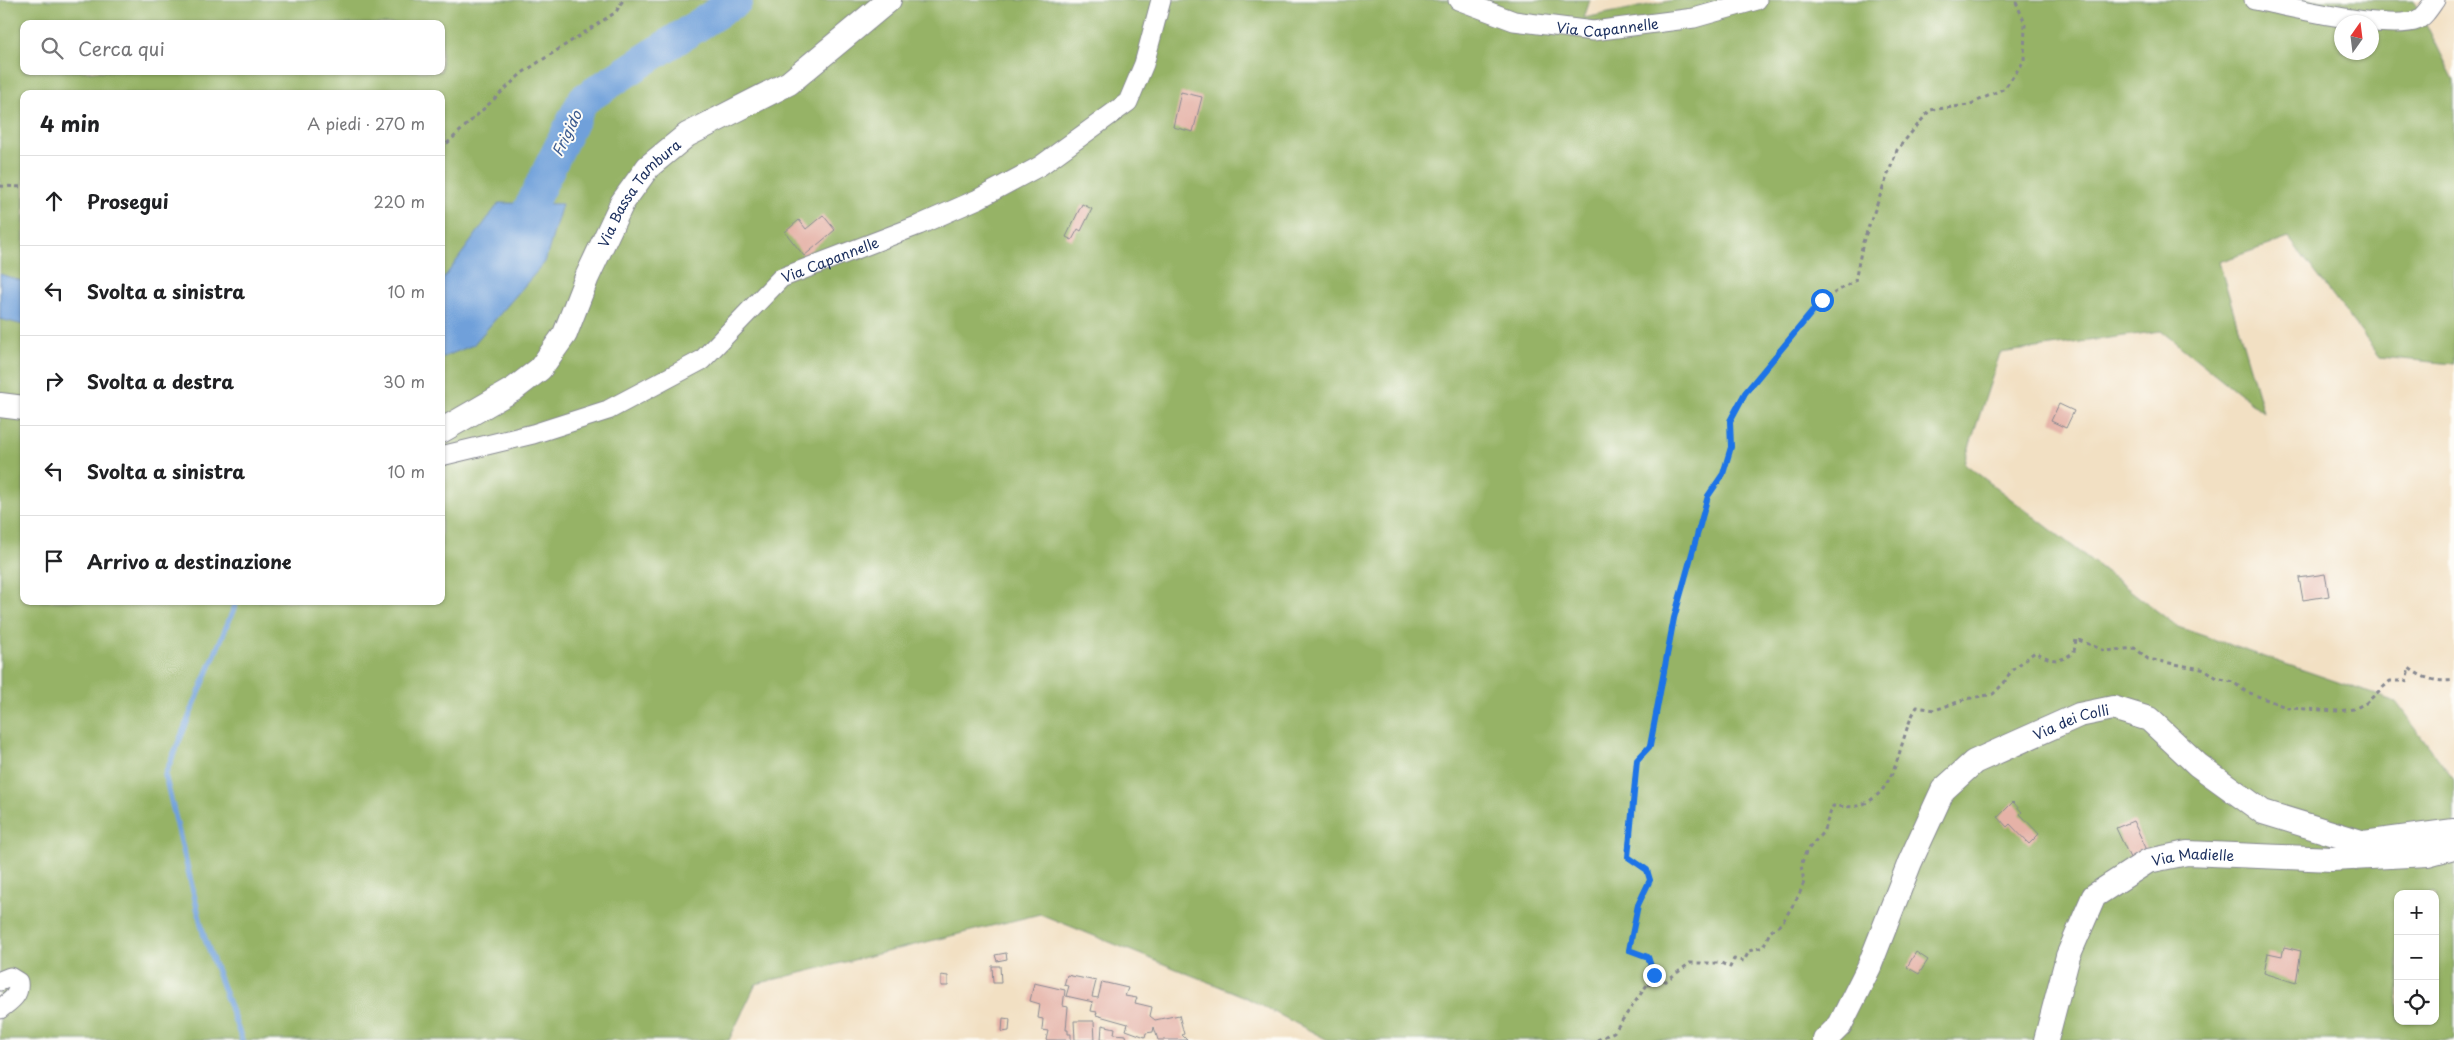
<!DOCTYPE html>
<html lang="it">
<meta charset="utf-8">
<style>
body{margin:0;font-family:"Playpen Sans",sans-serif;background:#f6f6f6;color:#202124}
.controls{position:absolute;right:15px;bottom:15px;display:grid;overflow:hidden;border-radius:10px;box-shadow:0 1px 4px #0004}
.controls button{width:45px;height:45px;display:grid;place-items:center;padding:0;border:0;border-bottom:1px solid #e0e0e0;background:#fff;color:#202124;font:25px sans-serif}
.compass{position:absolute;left:2334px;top:15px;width:45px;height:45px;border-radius:50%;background:#fff;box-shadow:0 1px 4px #0004;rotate:14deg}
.stop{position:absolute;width:15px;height:15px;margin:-11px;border:4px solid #1a73e8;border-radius:50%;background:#fff}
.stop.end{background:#1a73e8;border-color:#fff;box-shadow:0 1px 5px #0008}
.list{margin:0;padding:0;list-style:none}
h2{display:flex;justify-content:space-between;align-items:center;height:65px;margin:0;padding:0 20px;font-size:21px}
h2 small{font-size:16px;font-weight:400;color:#757577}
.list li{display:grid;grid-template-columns:32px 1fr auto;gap:15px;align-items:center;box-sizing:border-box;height:90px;padding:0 20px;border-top:1px solid #e0e0e0}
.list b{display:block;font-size:19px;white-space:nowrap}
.list em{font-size:16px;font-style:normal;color:#757577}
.icon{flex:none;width:28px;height:28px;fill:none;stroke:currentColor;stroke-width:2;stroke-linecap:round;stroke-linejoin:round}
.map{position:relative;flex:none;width:2454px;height:1040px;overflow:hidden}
.search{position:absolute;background:#fff;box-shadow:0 1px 4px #0004;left:20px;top:20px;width:425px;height:55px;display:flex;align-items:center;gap:12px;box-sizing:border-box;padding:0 18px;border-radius:10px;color:#757577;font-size:19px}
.panel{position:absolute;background:#fff;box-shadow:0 1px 4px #0004;left:20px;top:90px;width:425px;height:515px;border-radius:10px}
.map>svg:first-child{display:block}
.forest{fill:#96b366;stroke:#587162;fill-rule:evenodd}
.water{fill:#70a0da;stroke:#46689c}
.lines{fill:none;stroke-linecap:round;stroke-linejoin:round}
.stream{stroke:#70a0da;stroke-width:5.5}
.river{stroke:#70a0da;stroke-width:32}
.building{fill:#e5b2a7}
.minor-casing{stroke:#868890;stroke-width:21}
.tertiary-casing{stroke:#868890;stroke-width:26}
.path{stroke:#868890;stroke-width:3;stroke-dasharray:4 4;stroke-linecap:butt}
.minor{stroke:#fff;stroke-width:19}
.tertiary{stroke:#fff;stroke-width:24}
.route{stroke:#1a73e8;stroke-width:6}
.labels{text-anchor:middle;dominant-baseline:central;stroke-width:4;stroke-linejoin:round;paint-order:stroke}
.street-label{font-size:14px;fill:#1b2f5e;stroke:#fdfcf7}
.water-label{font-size:15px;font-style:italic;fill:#3d5c90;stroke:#fdfcf7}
</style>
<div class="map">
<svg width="2454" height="1040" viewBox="0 0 2454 1040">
<rect width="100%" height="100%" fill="#fdfcf7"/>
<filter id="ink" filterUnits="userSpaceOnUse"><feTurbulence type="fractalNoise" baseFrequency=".02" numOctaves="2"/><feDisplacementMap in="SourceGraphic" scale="10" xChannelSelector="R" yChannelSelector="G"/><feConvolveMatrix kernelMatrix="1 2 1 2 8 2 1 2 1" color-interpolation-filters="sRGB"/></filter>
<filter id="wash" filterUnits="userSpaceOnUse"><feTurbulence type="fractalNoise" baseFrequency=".0096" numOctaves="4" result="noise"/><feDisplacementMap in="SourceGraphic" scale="20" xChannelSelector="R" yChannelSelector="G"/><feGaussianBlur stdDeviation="1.12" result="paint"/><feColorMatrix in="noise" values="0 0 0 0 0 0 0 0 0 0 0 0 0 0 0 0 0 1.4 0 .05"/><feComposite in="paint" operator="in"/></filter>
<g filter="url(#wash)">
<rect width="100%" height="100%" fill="#f2e0c3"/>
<path class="forest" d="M0 0H1590L1584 18 1674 0H2414L2454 80V364L2380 357 2289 238 2219 262 2263 412 2161 331 2000 353 1964 463 2178 627 2396 702 2454 780V1040H1328L1243 996 1040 914 756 984 729 1040H0ZM2342 22H2372V52H2342ZM24 24H441V71H24ZM24 94H441V601H24ZM2398 894H2435V1021H2398Z"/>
<g class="water">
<polygon points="499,203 562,204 545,262 473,345 441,358 441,282"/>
<polygon points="0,274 24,282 24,325 0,319"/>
</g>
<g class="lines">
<polyline class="stream" points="237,601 165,775 204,936 242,1040"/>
<polyline class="river" points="512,243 583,100 737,0"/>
</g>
<g id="blocks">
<g class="building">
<polygon points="1181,92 1202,97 1193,132 1173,127"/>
<polygon points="1082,204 1092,209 1081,231 1078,229 1072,240 1066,237"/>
<polygon points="823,215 835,230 804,256 785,232 799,220 806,229"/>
<polygon points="2059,404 2074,411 2066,428 2051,421"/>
<polygon points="2325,574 2329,596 2303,600 2299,578"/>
<polygon points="2013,802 2022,812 2020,814 2039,834 2029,844 2010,824 2007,827 1998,817"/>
<polygon points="2133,821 2148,852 2131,860 2116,828"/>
<polygon points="2284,947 2301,951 2296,983 2264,973 2268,953 2282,956"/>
<polygon points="1916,952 1928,960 1919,974 1907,967"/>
<polygon points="1006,953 1007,959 997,961 995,955"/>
<polygon points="992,966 1000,966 1001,983 993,983"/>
<polygon points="941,975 948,976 948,986 941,986"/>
<polygon points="1067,975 1096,981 1092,997 1098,998 1102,982 1128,988 1125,996 1137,998 1135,1003 1152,1007 1150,1016 1155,1020 1179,1015 1184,1034 1182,1035 1187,1040 1158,1040 1154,1027 1153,1032 1146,1033 1145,1037 1126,1030 1128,1024 1096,1015 1097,1012 1091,1011 1093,1002 1066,996 1069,986 1064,985"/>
<polygon points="1034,983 1065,990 1063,1006 1068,1007 1066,1030 1068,1030 1068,1034 1071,1034 1071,1040 1046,1040 1048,1031 1042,1030 1043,1019 1038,1018 1040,1004 1030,1001"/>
<polygon points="1003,1018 1010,1019 1009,1031 1002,1032"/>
<polygon points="1074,1021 1094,1021 1095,1040 1075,1040"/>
<polygon points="1102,1025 1115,1028 1114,1034 1126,1035 1127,1040 1101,1040"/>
</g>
</g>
</g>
<g filter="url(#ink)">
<use href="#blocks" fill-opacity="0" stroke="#868890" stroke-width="1"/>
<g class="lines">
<defs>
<g id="minor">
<path id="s1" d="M1458 0 1514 21 1593 31 1694 18 1757 0"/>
<path d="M2254 0C2288 6 2389 32 2417 20 2424 17 2430 7 2435 0"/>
<path id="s2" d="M441 456 533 434 608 410 702 360 781 278 919 225 978 199 1040 166 1128 102 1144 64 1161 0"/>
<path d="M0 981 10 977 18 982C20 996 10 1001 0 1009"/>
</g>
<g id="tertiary">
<polyline points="0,405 24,408"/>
<path id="s3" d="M441 431 514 389 540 369 565 334 587 277 622 203 648 167 687 135 789 83 889 0"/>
<path id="s4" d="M1825 1040 1840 1025 1869 967 1910 862 1943 790 1974 762 2079 715 2113 708 2149 719 2198 765 2263 812 2364 843 2454 831"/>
<path id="s5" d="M2046 1040 2068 956 2094 896 2148 861 2187 853 2332 859 2428 854 2454 847"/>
</g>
</defs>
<use href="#minor" class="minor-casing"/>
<use href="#tertiary" class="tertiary-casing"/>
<g class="path">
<polyline points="441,149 522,73 616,12 623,0"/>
<polyline points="0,186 24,187"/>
<path d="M1648 985 1666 981 1690 963H1721L1730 967 1734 959 1744 961 1749 951 1763 947 1770 932 1782 923 1799 895 1804 882 1801 865 1806 852 1823 832 1833 806C1841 806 1853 808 1861 805 1901 790 1897 738 1917 707L1935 710 1966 699 1993 694 2004 683 2011 671 2035 652C2052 661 2058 664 2074 652L2076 639 2106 651 2135 648 2148 659 2206 670 2217 678 2233 682 2245 691 2288 708 2339 711 2354 709 2366 703 2390 681H2406L2409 668C2422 678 2437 683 2454 680"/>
<polyline points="1597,1040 1614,1032 1654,975 1648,957 1629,950 1637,905 1650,880 1647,870 1627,857 1637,759 1650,746 1674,618 1708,496 1723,474 1731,447 1730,421 1745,393 1822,300 1855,281 1863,242 1897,150 1930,110 1969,105 2005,88 2024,61 2025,23 2015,0"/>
</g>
<use href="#minor" class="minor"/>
<use href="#tertiary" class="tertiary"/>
</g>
</g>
<g class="lines" filter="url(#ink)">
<polyline class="route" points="1654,975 1648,957 1629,950 1638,905 1650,880 1647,870 1628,857 1637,760 1650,746 1674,618 1708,496 1723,474 1731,447 1730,421 1745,393 1822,300"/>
</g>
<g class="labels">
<g class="street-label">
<text stroke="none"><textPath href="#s1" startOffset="154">Via Capannelle</textPath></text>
<text stroke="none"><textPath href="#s3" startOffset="321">Via Bassa Tambura</textPath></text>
<text stroke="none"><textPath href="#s2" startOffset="446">Via Capannelle</textPath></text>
<text stroke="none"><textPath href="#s4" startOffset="425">Via dei Colli</textPath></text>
<text stroke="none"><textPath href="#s5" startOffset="262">Via Madielle</textPath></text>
</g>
<g class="water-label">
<text transform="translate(566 133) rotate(-64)">Frigido</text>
</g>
</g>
</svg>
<div class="controls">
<button>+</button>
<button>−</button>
<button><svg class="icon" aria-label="locate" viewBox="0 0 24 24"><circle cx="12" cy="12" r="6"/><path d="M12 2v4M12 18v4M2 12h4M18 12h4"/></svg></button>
</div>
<svg class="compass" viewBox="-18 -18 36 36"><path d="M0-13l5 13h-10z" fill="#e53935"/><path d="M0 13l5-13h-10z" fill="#757577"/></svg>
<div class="stop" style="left:1822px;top:300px"></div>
<div class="stop end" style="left:1654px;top:975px"></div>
<div class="search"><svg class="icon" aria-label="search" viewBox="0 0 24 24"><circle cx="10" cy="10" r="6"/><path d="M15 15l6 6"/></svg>Cerca qui</div>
<section class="panel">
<h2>4 min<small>A piedi · 270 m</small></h2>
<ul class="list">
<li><svg class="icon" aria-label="ahead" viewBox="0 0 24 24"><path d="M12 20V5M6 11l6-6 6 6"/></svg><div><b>Prosegui</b></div><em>220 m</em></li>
<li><svg class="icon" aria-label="left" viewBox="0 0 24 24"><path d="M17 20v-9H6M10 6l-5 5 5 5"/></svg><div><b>Svolta a sinistra</b></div><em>10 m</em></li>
<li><svg class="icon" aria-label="right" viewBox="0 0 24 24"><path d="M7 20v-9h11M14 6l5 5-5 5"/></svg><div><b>Svolta a destra</b></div><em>30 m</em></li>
<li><svg class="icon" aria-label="left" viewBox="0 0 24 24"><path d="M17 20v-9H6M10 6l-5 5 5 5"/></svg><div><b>Svolta a sinistra</b></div><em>10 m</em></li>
<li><svg class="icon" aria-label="arrive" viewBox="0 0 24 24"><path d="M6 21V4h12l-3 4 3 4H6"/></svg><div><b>Arrivo a destinazione</b></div></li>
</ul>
</section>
</div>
